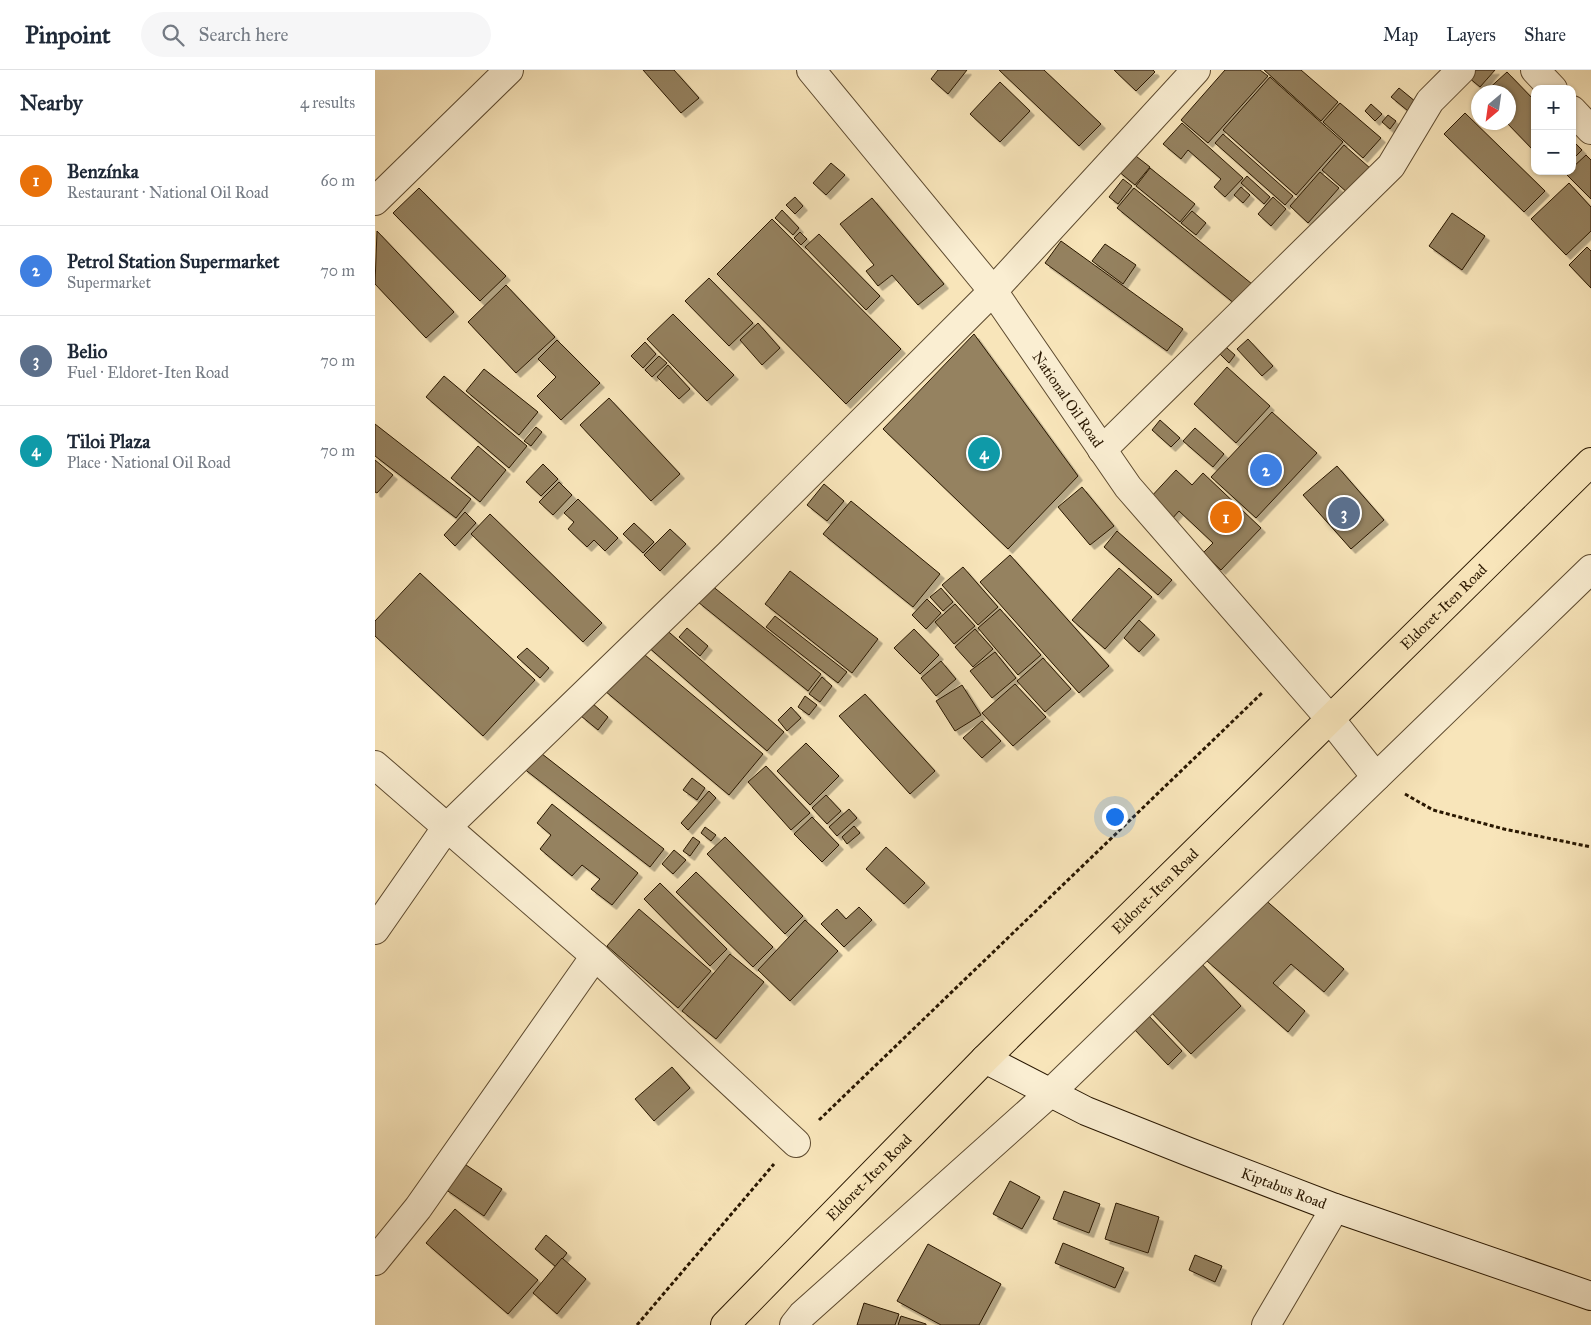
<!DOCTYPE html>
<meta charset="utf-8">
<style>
body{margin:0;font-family:"IM FELL Great Primer",serif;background:#f6f6f7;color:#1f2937}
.controls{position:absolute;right:15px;top:15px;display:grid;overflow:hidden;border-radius:10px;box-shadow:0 1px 4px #0004}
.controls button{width:45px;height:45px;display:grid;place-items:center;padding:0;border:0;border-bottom:1px solid #e0e1e3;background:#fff;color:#1f2937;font:25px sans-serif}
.compass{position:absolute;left:1096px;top:15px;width:45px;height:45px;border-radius:50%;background:#fff;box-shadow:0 1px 4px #0004;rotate:209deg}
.you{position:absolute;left:739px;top:746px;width:18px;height:18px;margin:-12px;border:4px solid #fff;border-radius:50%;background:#1a73e8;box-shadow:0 0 0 8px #1a73e833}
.badge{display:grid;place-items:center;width:32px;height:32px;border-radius:50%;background:#0f766e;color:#fff;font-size:16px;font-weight:700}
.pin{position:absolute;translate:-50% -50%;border:2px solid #fff;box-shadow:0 1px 5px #0006}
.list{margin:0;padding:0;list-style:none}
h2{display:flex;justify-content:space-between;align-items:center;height:65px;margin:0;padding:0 20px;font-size:21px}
h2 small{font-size:16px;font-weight:400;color:#747a83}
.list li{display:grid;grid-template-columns:32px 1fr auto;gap:15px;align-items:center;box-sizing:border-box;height:90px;padding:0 20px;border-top:1px solid #e0e1e3}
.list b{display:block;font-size:19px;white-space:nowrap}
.list p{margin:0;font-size:16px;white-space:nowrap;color:#747a83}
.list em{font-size:16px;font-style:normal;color:#747a83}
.icon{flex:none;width:28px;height:28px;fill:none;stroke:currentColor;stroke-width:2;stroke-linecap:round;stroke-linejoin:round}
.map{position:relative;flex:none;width:1216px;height:1255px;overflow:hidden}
header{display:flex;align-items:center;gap:30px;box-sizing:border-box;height:70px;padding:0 25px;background:#fff;border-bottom:1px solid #e0e1e3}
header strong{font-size:24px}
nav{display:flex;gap:28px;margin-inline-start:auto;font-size:18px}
.search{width:350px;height:45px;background:#f6f6f7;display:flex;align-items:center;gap:12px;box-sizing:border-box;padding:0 18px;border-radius:28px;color:#747a83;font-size:19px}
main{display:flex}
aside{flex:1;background:#fff}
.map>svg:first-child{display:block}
.building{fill:#958261;stroke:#291701;filter:url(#shadow)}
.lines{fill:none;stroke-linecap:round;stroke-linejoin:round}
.street-casing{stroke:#5d4a2f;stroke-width:30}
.secondary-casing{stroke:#291701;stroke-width:30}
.primary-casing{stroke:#291701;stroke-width:30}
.path{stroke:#291701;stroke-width:3;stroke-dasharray:4 2.5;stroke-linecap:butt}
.street{stroke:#faeed2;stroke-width:28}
.secondary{stroke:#faeed2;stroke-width:28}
.primary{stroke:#f8e5ba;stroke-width:28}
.labels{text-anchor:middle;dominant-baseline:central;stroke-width:5;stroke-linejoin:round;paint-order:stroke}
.street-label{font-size:15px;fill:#291701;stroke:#faeed2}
</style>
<header>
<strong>Pinpoint</strong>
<div class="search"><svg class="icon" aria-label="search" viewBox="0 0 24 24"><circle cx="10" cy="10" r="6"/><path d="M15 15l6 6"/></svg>Search here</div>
<nav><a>Map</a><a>Layers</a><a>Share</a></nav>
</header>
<main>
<aside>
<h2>Nearby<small>4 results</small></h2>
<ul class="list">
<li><span class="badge" style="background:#e8710a">1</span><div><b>Benzínka</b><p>Restaurant · National Oil Road</p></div><em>60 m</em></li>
<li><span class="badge" style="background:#3f7fe0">2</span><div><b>Petrol Station Supermarket</b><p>Supermarket</p></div><em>70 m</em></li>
<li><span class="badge" style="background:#5c6f8a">3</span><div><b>Belio</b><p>Fuel · Eldoret-Iten Road</p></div><em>70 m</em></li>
<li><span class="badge" style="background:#0f9aa8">4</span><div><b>Tiloi Plaza</b><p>Place · National Oil Road</p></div><em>70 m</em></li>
</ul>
</aside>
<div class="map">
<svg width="1216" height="1255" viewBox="0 0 1216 1255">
<defs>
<filter id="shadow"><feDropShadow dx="4.5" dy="4.5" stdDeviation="0" flood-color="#0004"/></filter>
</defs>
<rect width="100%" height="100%" fill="#f8e5ba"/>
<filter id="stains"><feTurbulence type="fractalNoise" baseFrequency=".004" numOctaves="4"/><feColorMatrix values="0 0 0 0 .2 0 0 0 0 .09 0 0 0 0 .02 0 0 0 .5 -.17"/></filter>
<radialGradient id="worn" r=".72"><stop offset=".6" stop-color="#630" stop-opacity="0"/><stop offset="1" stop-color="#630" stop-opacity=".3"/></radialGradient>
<g class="building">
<polygon points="268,0 299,0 324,28 306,43"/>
<polygon points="563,0 592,0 573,24 556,9"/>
<polygon points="624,0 669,0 726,54 704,76"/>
<polygon points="739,0 778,0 780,2 761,21"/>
<polygon points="850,0 885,0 893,6 833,73 806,50"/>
<polygon points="889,0 926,0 963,32 946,51"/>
<polygon points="1099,0 1120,0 1105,17 1093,7"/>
<polygon points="1132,2 1160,31 1160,82 1131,52 1134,52 1134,22 1110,22"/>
<polygon points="895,7 968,72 921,125 848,60"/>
<polygon points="625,12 655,41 625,72 595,44"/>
<polygon points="1024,18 1041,32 1033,41 1016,27"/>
<polygon points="965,33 1006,68 988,88 948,52"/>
<polygon points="996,34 1007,44 1000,51 990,41"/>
<polygon points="1090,43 1170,121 1149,142 1069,64"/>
<polygon points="1013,45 1021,51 1015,59 1007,52"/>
<polygon points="807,53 868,108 850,127 839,117 846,109 813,80 806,89 788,74"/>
<polygon points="848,64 918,126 910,135 840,73"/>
<polygon points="1197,70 1207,80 1197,90"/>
<polygon points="969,75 996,99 974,124 947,100"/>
<polygon points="757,83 775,97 760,115 743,101"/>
<polygon points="1211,85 1216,90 1216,129 1191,104 1197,101 1197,98"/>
<polygon points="456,93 470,105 451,125 438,113"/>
<polygon points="775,98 820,134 805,152 761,116"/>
<polygon points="945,102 964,118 933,153 915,136"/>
<polygon points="872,106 895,127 889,134 866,113"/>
<polygon points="748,109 757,116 743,134 734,127"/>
<polygon points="1194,113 1216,137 1216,161 1191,185 1156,149"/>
<polygon points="866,117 875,125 868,133 859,125"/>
<polygon points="44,118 131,206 105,231 18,143"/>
<polygon points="759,118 877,214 860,234 742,138"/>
<polygon points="420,127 428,136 420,144 411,135"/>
<polygon points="898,127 911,139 896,156 883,144"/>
<polygon points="497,128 569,214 543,235 517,205 503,216 491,201 499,195 465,154"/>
<polygon points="407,140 424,158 418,165 400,148"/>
<polygon points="817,141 831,153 821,165 806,153"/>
<polygon points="1077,143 1110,166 1087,200 1054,176"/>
<polygon points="397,149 526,279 471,334 342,204"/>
<polygon points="2,161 79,242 51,268 0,214"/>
<polygon points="425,162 432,169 426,175 419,168"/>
<polygon points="444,164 505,226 491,240 430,177"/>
<polygon points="686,171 808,259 792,281 670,193"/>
<polygon points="730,174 761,195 748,214 717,191"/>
<polygon points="1212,177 1216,181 1216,218 1194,195"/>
<polygon points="334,208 378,253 354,276 310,231"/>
<polygon points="131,215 180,267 141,303 93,252"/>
<polygon points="298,244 359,305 332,331 272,269"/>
<polygon points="383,253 405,278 387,295 365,270"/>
<polygon points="599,264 703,406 633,479 508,359"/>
<polygon points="873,269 898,296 887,306 862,279"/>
<polygon points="182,270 225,313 186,350 162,326 181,307 163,289"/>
<polygon points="270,272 281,284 268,298 256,286"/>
<polygon points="845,272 860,285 854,293 839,278"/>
<polygon points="284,286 292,293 277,307 270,300"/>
<polygon points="293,295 315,319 304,329 282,307"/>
<polygon points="852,297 895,336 861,373 819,334"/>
<polygon points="109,299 163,342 144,365 91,321"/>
<polygon points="69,306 152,376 134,398 51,327"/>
<polygon points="234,328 305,404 276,431 205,355"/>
<polygon points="897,342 942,383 881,448 836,407"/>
<polygon points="785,350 805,368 796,377 777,360"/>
<polygon points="0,354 96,429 81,448 0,386"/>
<polygon points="161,357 167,362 156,376 149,371"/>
<polygon points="820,358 849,384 838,397 808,371"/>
<polygon points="103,376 131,400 105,432 76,408"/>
<polygon points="0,390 18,405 2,423 0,422"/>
<polygon points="168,394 183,409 166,426 151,412"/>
<polygon points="962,396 1009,450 976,479 928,425"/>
<polygon points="801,400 817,415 828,403 886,458 846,500 828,483 838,473 804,441 796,450 774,429"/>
<polygon points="184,412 197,425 178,445 164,432"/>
<polygon points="449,414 469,431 452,451 432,435"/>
<polygon points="707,417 739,456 715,475 683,437"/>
<polygon points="203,429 243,468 230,481 219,470 212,477 193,459 199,452 189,443"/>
<polygon points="476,431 565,504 538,537 448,464"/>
<polygon points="90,442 101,453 80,476 69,465"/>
<polygon points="115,444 227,553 208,572 96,464"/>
<polygon points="259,453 279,472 268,483 248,464"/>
<polygon points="295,459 311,474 285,501 269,485"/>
<polygon points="742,461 797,510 783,525 729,477"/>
<polygon points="635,485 734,596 704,623 605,512"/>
<polygon points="588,497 623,537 603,555 567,515"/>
<polygon points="744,498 777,527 730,579 697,550"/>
<polygon points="415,501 503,569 477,603 390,534"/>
<polygon points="45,503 160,610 108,666 0,566 0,551"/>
<polygon points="336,515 446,604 433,621 323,532"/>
<polygon points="566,518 578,532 568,541 555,527"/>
<polygon points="552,529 566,543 551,559 537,545"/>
<polygon points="580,534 600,556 579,574 560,552"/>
<polygon points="625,539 666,585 643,605 603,558"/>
<polygon points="400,546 472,602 463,613 391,557"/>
<polygon points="764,550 780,565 764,582 749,568"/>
<polygon points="288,557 409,662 392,681 272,576"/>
<polygon points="312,558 333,576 325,586 304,567"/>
<polygon points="539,559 564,585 545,604 519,578"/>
<polygon points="600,559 618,579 598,597 580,577"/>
<polygon points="152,578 174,598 165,608 142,587"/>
<polygon points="264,580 388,684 354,725 230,621"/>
<polygon points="620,582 641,608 617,628 595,601"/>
<polygon points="668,588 696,619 670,642 642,611"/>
<polygon points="566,591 581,609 561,626 546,608"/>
<polygon points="447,607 457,616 445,632 434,624"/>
<polygon points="640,614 671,647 638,676 607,643"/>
<polygon points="587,615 606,645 580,661 561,631"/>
<polygon points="490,624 560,701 535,724 464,646"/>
<polygon points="430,626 442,635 434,645 423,637"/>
<polygon points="217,633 233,647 223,660 206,646"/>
<polygon points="416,637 426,648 412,661 403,650"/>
<polygon points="607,651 626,671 607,688 588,668"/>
<polygon points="431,673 464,706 435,735 402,701"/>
<polygon points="162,680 289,779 275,797 148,698"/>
<polygon points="391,696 435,743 416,760 373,712"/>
<polygon points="317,708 330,718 322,730 308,720"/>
<polygon points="334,721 341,728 313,760 306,753"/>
<polygon points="451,725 466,741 452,754 437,738"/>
<polygon points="177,734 263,803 237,835 216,819 225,809 207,795 197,806 165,779 176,765 162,753"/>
<polygon points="474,739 482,748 462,766 454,757"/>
<polygon points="437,747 464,775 447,792 419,764"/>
<polygon points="479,756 485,763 472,774 467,767"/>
<polygon points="330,757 341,765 336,771 326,763"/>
<polygon points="318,767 325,772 315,786 308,781"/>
<polygon points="350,767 428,846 410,864 332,784"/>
<polygon points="511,777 550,813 529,834 491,799"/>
<polygon points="299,780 311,790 298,804 287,794"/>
<polygon points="321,802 398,877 378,897 301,822"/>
<polygon points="285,813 352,879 335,896 269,829"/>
<polygon points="887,827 969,899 949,922 916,894 898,913 930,941 913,962 832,891"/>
<polygon points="484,837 497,850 469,877 446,854 462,839 471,849"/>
<polygon points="264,839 336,901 303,938 232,876"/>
<polygon points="430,850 463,881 415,931 383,900"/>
<polygon points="355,884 389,912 341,969 307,941"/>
<polygon points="825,892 866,936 816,984 774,940"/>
<polygon points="773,945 807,981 793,995 759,959"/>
<polygon points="297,997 315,1018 279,1051 260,1029"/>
<polygon points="88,1093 127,1119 109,1146 70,1119"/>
<polygon points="635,1111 665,1127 647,1159 618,1144"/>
<polygon points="689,1121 725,1134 714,1163 678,1149"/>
<polygon points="741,1133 784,1147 773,1183 730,1169"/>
<polygon points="80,1139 163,1210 133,1244 51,1173"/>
<polygon points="171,1165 192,1183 181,1197 160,1179"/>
<polygon points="688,1173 749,1198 740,1218 680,1193"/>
<polygon points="553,1174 626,1214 604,1255 566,1255 522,1231"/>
<polygon points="820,1185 847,1196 840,1212 814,1200"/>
<polygon points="187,1188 211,1209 182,1244 158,1223"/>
<polygon points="489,1233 524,1244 520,1255 482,1255"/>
<polygon points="526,1246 551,1254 551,1255 523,1255"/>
</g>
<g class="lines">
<defs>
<g id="street">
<path id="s1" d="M436 0 618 221 753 417 956 650 1001 707"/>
<polyline points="1160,0 1178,19"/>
<polyline points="1197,40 1216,60"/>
<polyline points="0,131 134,0"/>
<polyline points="727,380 1016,96 1055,31 1086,0"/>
<polyline points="0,695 220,886 421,1073"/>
<polyline points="0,860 71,758 354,484 618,221 821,0"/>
<polyline points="0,1191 43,1138 220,886"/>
<polyline points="419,1255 427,1245 675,1023 1216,499"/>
<polyline points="891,1255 960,1138"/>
</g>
<g id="secondary">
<path id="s2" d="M610 989 711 1041 814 1082 960 1138 1216 1226"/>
</g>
<g id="primary">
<path id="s3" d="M350 1255 610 989 1216 392"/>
</g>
</defs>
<use href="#street" class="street-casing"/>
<use href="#secondary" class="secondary-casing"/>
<use href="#primary" class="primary-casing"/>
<g class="path">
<polyline points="1030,724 1058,740 1129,759 1216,777"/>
<polyline points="444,1050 888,622"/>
<polyline points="262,1255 399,1094"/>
</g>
<use href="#street" class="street"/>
<use href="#secondary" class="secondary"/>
<use href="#primary" class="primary"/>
</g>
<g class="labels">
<g class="street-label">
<text stroke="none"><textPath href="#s1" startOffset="418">National Oil Road</textPath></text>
<text stroke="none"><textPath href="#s3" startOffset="1016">Eldoret-Iten Road</textPath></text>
<text stroke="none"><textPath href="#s3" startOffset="611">Eldoret-Iten Road</textPath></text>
<text stroke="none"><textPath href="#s3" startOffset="206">Eldoret-Iten Road</textPath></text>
<text stroke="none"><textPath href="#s2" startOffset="326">Kiptabus Road</textPath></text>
</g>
</g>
<rect width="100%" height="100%" filter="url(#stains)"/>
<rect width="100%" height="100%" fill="url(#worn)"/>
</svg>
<div class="controls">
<button>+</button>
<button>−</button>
</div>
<svg class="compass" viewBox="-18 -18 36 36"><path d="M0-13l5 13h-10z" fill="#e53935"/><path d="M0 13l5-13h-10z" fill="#747a83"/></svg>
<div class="you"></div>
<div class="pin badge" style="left:851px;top:447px;background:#e8710a">1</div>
<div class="pin badge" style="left:891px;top:400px;background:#3f7fe0">2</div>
<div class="pin badge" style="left:969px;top:443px;background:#5c6f8a">3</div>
<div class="pin badge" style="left:609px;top:383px;background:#0f9aa8">4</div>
</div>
</main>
